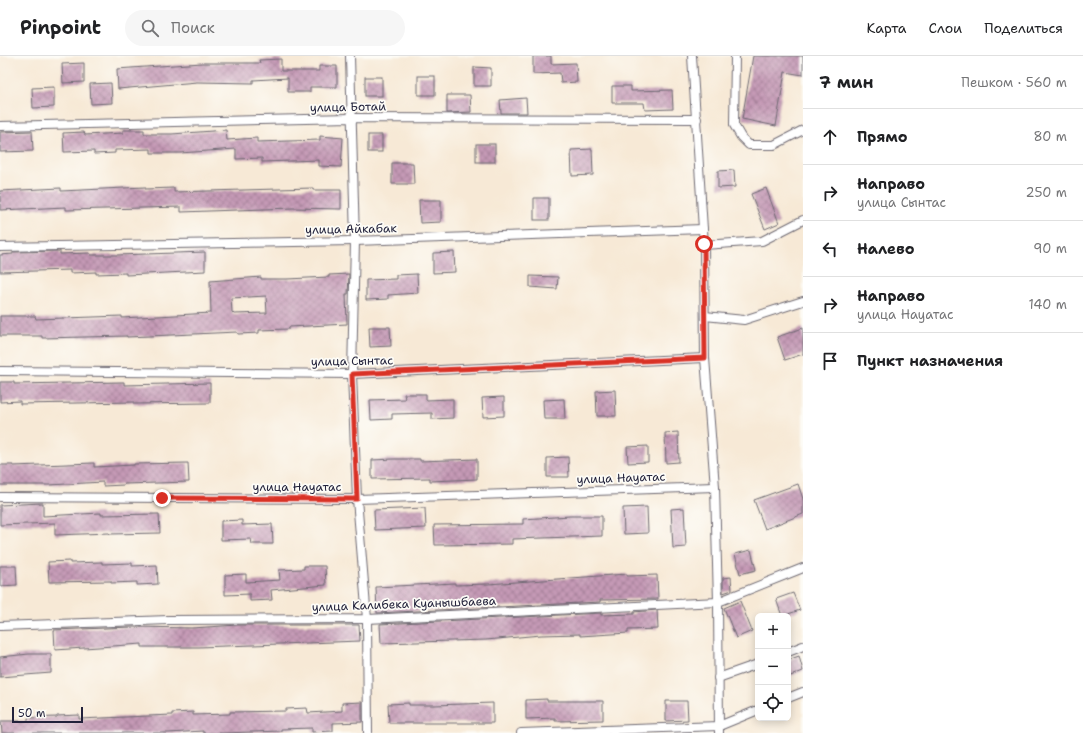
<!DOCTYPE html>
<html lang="ru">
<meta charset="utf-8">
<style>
body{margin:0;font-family:"Shantell Sans",sans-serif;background:#f6f6f6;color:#202124}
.controls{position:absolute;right:12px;bottom:12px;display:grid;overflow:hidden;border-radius:6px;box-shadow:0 2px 10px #0003}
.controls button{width:36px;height:36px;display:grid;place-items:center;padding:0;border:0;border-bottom:1px solid #e0e0e0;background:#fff;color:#202124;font:20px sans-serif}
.scale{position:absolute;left:12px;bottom:10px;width:71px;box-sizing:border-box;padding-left:4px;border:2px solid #22223b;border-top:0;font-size:11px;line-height:14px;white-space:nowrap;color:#22223b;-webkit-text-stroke:3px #fdfcf7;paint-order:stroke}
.stop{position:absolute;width:12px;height:12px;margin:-9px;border:3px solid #d93025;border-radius:50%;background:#fff}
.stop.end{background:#d93025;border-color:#fff;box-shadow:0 1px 4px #0008}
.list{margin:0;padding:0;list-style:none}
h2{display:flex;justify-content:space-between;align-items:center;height:52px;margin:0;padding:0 16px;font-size:17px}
h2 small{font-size:13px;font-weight:400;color:#757577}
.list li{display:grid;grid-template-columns:26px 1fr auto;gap:12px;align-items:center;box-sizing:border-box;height:56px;padding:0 16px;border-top:1px solid #e0e0e0}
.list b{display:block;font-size:15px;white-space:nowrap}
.list p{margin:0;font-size:13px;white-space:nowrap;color:#757577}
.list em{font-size:13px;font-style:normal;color:#757577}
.icon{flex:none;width:22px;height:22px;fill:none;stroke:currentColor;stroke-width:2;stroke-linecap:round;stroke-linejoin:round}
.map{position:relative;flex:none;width:803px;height:677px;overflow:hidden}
header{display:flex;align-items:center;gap:24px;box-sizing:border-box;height:56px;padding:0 20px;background:#fff;border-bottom:1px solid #e0e0e0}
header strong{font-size:19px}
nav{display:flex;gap:22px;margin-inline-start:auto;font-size:14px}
.search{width:280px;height:36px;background:#f6f6f6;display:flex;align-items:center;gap:10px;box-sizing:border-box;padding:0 14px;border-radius:22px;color:#757577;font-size:15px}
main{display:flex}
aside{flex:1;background:#fff}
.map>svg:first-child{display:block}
.building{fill:url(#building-cross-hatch);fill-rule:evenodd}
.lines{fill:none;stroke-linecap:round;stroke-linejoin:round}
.minor-casing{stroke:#6d6871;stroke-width:10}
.minor{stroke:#fff;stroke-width:8}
.route{stroke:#d93025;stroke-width:5}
.labels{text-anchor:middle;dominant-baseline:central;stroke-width:3.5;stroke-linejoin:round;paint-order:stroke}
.street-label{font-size:12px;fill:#22223b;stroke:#fdfcf7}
</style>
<header>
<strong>Pinpoint</strong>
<div class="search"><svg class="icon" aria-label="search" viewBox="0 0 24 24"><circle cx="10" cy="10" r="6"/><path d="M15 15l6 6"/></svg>Поиск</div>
<nav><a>Карта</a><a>Слои</a><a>Поделиться</a></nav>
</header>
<main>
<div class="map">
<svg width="803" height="677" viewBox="0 0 803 677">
<defs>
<pattern id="building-cross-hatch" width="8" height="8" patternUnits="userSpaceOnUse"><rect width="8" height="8" fill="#c59ab6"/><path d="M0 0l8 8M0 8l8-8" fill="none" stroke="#a07d95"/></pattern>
</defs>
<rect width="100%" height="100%" fill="#fdfcf7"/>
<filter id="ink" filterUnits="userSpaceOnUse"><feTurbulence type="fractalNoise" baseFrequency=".025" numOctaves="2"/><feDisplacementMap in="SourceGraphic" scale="8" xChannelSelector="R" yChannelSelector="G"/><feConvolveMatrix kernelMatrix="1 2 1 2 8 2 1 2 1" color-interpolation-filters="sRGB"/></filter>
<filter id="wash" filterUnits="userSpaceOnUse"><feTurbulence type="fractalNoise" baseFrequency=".012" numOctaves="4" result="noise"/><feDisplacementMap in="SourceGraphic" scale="16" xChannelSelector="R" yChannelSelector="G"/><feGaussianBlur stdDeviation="0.9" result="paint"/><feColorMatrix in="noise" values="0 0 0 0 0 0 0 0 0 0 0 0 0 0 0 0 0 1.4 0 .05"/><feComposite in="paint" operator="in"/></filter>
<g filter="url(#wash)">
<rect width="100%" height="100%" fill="#f7e9d6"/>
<g id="blocks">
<g class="building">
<polygon points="533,0 551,0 551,8 576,7 577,26 561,27 560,17 533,18"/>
<polygon points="753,0 803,0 803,19 785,16 776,70 742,63"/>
<polygon points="281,3 281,15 319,15 319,10 337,10 337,31 310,31 310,36 288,36 288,22 253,24 253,27 197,26 118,33 117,13 202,7 260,7 259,4"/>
<polygon points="84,7 84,26 63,27 62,8"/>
<polygon points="474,11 491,12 491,30 474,30"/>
<rect x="418" y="20" width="17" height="19"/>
<rect x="365" y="21" width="17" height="19"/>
<polygon points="111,27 112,47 91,48 90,28"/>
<polygon points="612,30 631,30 631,35 672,34 673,53 645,54 644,47 612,47"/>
<polygon points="54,31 54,51 33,52 32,32"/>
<polygon points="447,39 470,39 471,56 447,57"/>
<polygon points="526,42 527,57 501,57 500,44"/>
<polygon points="123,74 144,74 144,78 172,78 226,74 227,84 257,82 257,86 320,84 320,80 343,82 341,111 319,110 319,104 262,106 262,102 236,103 236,93 180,97 151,97 151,93 115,94 115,97 94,98 94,95 64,96 63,77 84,76 85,79 123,77"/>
<polygon points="32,75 33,95 0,96 0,76"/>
<rect x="368" y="79" width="14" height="17"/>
<rect x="476" y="88" width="19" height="18"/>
<polygon points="592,93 593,119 572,120 571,94"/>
<polygon points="392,107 413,107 414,128 392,128"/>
<polygon points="734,114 735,131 718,132 718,115"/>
<polygon points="145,131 145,133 174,132 174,136 313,132 313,134 341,134 341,153 293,152 181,156 181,151 66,154 66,151 0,154 0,135 61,132 61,135"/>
<polygon points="766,132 779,167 765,173 751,138"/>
<rect x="534" y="142" width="15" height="22"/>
<polygon points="419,144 441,144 441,166 420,167"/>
<polygon points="60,195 60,198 90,197 91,199 117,199 205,196 205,215 126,219 126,217 96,218 96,216 70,217 70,214 0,216 0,199 13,198 13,196"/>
<polygon points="454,196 455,216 433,217 433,197"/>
<path d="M349 218 348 238H346L347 268 289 271V273L259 274V277L238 278 237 276 127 281V280L42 282V280H0V260H35L36 263 122 260V262L211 257 210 225 261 221V223H287L329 221V219ZM266 240 267 257 234 258 232 256 231 242Z"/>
<polygon points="417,218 418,237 388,239 388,243 366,244 366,224 396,223 396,219"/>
<polygon points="530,220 558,221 557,233 530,231"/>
<polygon points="369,271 390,271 391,290 370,291"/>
<polygon points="803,272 803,298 785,304 777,281"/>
<polygon points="0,326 14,326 14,328 124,326 124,329 210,327 210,347 134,348 134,346 20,348 20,345 0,346"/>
<polygon points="615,334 616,360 597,360 596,335"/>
<polygon points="404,338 426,338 426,344 453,343 453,362 432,363 432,357 392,358 392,363 371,364 370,344 405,343"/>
<polygon points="504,341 504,360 483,361 482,342"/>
<polygon points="564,343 565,363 544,363 543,344"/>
<polygon points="678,376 679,406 666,407 665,377"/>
<polygon points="648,390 648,406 628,407 627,391"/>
<polygon points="568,401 569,421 547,421 547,402"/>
<polygon points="393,403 420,403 420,405 477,403 477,423 430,425 430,422 372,423 372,404"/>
<polygon points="94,407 94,411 134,409 134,408 188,407 189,426 124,428 124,429 103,430 103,426 49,429 0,429 0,409 13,409 13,410"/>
<polygon points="798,428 803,443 803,458 765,473 754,444"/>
<polygon points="43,447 43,460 101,457 101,459 159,458 160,477 110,478 109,477 55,479 55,467 0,469 0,449"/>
<polygon points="647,451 648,477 624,478 623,452"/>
<polygon points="425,452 426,472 375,474 374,454"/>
<polygon points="684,452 686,491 673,492 671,453"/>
<polygon points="570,460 602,460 602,480 512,483 512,488 435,489 434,469 523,468 523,463"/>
<polygon points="242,464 242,469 272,468 273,488 252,488 251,483 221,484 221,465"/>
<polygon points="751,494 756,514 740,518 735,498"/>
<polygon points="70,505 70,507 102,506 102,508 132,507 132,510 157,509 158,528 137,529 137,526 111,527 111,525 49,526 48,506"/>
<polygon points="0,510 16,510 17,529 0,530"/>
<polygon points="304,510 325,510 326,529 271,534 272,544 250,545 250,538 225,539 225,519 246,518 246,526 280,524 279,514 304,513"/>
<polygon points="627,518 627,520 657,519 658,543 600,544 600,546 377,557 376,531 455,527 455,529 488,528"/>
<polygon points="731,521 732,534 723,537 723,522"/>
<polygon points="793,537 800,554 782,560 776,543"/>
<polygon points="740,545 752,575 736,582 724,552"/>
<polygon points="657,554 658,573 628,574 628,577 580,580 580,578 541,579 486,584 381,587 380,568 601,557 601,559 634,558 634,556"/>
<polygon points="238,569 359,569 360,585 199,591 142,591 142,588 55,594 54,574 133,571 192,572"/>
<polygon points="29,598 51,598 51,617 0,621 0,601"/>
<polygon points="799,600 803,615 788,621 788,604"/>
<polygon points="547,643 547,645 603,645 603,664 555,665 555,662 526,663 526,644"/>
<polygon points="666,645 687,645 688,664 666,665"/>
<polygon points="362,646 362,666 333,667 333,675 312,676 312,672 281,673 281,675 224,677 203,677 203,675 168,677 2,677 1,665 28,665 28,662 57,661 57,660 79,659 79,663 172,659 172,657 193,656 193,659 230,658 230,656 286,655 286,653 307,652 308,657 342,655 342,647"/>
<polygon points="409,647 409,649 434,649 493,647 493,667 389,667 388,648"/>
</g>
</g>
</g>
<g filter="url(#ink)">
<use href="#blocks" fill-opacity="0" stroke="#6d6871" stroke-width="1"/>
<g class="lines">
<defs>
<g id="minor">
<polyline points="350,0 355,185 352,318 357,443 367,563 368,677"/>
<polyline points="692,0 704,189 705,302 715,431 718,546 719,677"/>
<polyline points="735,0 734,69 741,81 749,89 774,89 803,74"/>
<polyline points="0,70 351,62 697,63"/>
<polyline points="704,189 762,185 803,164"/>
<polyline points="0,191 355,185 703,173"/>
<polyline points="705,260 744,264 803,245"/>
<polyline points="0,315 352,318 705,302"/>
<polyline points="0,441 357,443 715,431"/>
<polyline points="0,570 169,564 367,563 718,546 803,512"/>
<polyline points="788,596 803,590"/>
<polyline points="718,622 758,608"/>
<polyline points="788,642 803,636"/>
<polyline points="521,677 719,670 758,654"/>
</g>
</defs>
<use href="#minor" class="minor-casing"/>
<use href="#minor" class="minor"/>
</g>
</g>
<g class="lines" filter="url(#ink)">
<polyline class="route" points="162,442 357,443 352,318 705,302 704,188"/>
</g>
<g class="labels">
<g class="street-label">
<text transform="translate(348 51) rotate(-1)">улица Ботай</text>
<text transform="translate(351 173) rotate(-1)">улица Айкабак</text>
<text transform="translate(352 305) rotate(-1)">улица Сынтас</text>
<text transform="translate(621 422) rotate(-2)">улица Науатас</text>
<text x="297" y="431">улица Науатас</text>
<text transform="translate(404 548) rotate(-2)">улица Калибека Куанышбаева</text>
</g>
</g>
</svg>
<div class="controls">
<button>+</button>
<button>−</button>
<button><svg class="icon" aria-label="locate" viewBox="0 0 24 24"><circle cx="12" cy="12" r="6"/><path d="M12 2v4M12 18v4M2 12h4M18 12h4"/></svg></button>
</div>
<div class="scale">50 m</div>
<div class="stop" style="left:704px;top:188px"></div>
<div class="stop end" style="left:162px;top:442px"></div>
</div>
<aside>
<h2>7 мин<small>Пешком · 560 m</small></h2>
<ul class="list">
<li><svg class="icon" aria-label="ahead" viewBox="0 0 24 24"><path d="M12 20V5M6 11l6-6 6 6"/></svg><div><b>Прямо</b></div><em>80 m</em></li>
<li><svg class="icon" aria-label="right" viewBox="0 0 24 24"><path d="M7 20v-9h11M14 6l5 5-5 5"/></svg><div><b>Направо</b><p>улица Сынтас</p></div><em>250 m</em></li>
<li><svg class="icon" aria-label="left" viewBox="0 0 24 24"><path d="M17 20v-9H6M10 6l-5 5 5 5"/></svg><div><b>Налево</b></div><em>90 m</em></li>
<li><svg class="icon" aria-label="right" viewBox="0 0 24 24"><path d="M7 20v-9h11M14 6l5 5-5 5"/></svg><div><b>Направо</b><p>улица Науатас</p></div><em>140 m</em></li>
<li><svg class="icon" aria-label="arrive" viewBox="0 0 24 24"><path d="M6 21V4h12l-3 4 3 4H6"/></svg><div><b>Пункт назначения</b></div></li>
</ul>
</aside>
</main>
